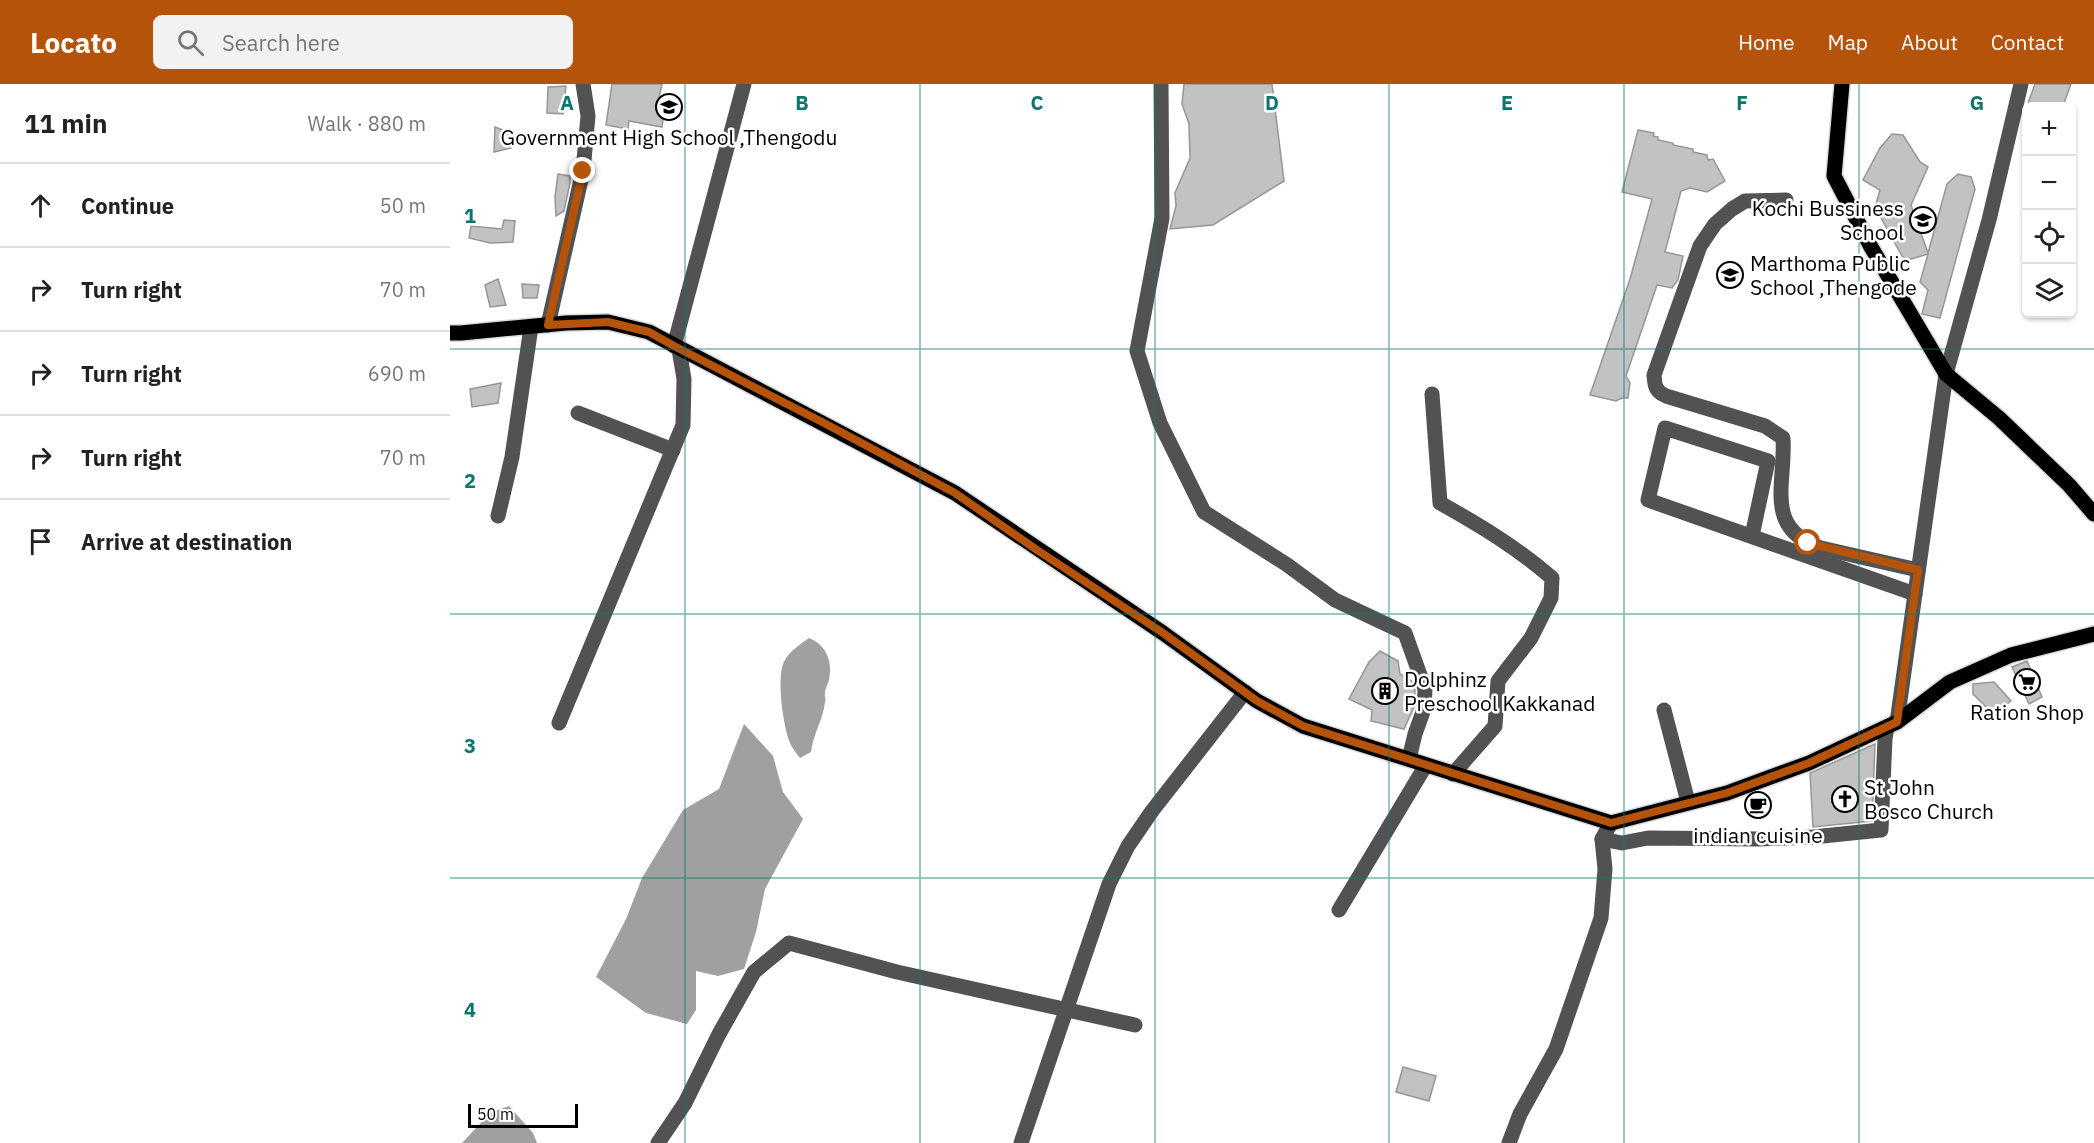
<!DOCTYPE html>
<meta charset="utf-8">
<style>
body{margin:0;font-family:"IBM Plex Sans",sans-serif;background:#f2f2f2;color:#222}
.controls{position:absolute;right:18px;top:18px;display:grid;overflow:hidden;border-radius:9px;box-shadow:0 2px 4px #0004}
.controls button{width:54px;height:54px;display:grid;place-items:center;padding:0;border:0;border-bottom:2px solid #e0e0e0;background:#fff;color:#222;font:30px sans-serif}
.scale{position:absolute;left:18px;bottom:15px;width:110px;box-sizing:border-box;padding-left:6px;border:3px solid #000;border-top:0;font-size:16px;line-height:21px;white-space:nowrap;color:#000;-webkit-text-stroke:4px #fff;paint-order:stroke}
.stop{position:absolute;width:18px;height:18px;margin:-14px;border:4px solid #b45309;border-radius:50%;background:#fff}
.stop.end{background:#b45309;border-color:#fff;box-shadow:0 2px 6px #0008}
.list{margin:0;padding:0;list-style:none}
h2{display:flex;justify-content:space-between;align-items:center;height:78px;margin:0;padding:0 24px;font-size:26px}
h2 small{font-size:20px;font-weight:400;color:#767676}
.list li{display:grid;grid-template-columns:39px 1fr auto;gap:18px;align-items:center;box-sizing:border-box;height:84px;padding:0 24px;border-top:2px solid #e0e0e0}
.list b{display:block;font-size:22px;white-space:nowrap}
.list em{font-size:20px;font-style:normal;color:#767676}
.icon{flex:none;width:33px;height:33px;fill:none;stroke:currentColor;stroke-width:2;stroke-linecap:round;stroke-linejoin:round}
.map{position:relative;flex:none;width:1644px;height:1059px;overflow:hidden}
header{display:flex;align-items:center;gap:36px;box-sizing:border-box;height:84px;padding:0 30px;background:#b45309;color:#fff}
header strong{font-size:28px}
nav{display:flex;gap:33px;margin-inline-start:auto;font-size:21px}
.search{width:420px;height:54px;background:#f2f2f2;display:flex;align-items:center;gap:15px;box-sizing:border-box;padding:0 21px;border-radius:9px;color:#767676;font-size:22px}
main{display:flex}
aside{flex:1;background:#fff}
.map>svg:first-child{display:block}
.water{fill:#a0a0a0}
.building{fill:#c2c2c2;stroke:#969696;stroke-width:1.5}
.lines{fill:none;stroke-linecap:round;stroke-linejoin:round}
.major-casing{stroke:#dbdbdb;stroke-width:18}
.minor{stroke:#525252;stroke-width:15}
.major{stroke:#000;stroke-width:15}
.route{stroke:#b45309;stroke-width:8}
.grid{fill:none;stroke:#0f766e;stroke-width:1.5;stroke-opacity:0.55}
.labels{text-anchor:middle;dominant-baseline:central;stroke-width:5;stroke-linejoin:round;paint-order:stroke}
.poi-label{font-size:21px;fill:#000;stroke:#fff}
.grid-label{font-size:20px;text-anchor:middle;font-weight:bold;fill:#0f766e;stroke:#fff;stroke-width:5;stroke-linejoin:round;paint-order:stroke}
</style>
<header>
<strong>Locato</strong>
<div class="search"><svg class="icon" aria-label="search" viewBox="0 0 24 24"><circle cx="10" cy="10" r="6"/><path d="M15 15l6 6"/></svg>Search here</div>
<nav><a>Home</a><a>Map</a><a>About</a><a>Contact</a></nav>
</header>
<main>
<aside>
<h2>11 min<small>Walk · 880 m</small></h2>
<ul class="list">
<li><svg class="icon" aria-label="ahead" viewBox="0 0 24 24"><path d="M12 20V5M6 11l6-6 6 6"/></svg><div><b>Continue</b></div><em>50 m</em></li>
<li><svg class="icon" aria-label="right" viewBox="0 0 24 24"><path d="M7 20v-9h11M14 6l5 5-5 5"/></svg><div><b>Turn right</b></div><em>70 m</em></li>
<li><svg class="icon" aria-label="right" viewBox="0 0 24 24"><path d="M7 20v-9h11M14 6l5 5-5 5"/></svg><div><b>Turn right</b></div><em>690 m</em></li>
<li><svg class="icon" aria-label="right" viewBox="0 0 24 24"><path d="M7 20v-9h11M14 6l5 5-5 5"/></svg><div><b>Turn right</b></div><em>70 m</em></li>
<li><svg class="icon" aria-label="arrive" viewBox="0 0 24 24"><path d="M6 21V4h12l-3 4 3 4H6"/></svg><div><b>Arrive at destination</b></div></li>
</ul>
</aside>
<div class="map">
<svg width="1644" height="1059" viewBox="0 0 1644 1059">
<rect width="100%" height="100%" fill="#fff"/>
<g class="water">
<path d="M359 554C376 561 383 577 379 596 378 600 375 605 375 609 374 618 377 610 375 618 373 636 363 650 361 668L350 674C346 669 342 664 340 659 333 641 327 597 333 580 338 568 349 561 359 554Z"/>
<polygon points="294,640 323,672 333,708 353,735 315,805 306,848 294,885 268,892 246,887 246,926 237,940 196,929 146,893 176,835 192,794 233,726 269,705"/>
<polygon points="59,1022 83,1049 87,1059 12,1059 40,1029"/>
</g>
<g class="building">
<polygon points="162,0 212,0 209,14 216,15 212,43 179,37 178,45 156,41"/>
<polygon points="734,0 822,0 834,97 763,141 720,145 726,122 725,109 740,74 739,40 732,20"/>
<polygon points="1585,0 1621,0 1613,22 1577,22"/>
<polygon points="116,2 113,30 97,29 98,3"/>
<polygon points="45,43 63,50 61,64 44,68"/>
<polygon points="1188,46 1204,49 1203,52 1208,53 1208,56 1223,59 1223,61 1243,65 1243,68 1257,71 1258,76 1263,75 1275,97 1257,108 1240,104 1231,107 1215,168 1233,172 1228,196 1222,204 1207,201 1176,292 1180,299 1178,314 1172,314 1166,317 1140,311 1180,195 1202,115 1172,108"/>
<polygon points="1442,50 1453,51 1470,78 1478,83 1461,121 1478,169 1497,100 1508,90 1521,93 1525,105 1490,234 1472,230 1478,206 1470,198 1478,170 1458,176 1452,172 1425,123 1430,106 1413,96 1430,64"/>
<polygon points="108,90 120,92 120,99 114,127 106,132 105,113"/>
<polygon points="54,136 65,137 63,158 40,159 19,154 21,142 52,145"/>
<polygon points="48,195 56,221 40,223 35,201"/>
<polygon points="72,200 89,201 87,214 73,214"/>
<polygon points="51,299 48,319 22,323 20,305"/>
<polygon points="930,567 948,577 950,590 962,597 965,606 964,623 954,645 921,637 922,626 899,615 919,578"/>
<polygon points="1577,577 1592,613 1579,620 1562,583"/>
<polygon points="1544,598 1561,617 1543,630 1523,610 1523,600"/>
<polygon points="1425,660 1422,737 1363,743 1360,689"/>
<polygon points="953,983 986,992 979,1017 946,1008"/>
</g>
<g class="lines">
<defs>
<g id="major">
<polyline points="1392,0 1384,92 1421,163 1496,290 1549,334 1619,401 1644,430"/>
<polyline points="0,249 11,249 116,239 158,238 199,248 505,409 713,549 807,617 853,642 1161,739 1277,709 1359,679 1447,638 1500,598 1561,571 1644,550"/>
</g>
</defs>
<use href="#major" class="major-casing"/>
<g class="minor">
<polyline points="711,0 712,134 687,267 710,339 754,428 836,480 885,516 955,549 975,605 974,625 965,650 959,675"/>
<path d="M1336 116 1295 117 1282 125 1265 140 1250 162 1204 291C1205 302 1205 307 1216 312L1315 342 1333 354C1336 400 1313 444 1371 464L1468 486"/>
<polyline points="98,241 133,87 138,32 133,0"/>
<polyline points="224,262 294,0"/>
<path d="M982 310 990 419C1031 442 1066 463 1102 494L1101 514 1081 554 1048 597 1045 642 1003 690"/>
<polyline points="128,329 223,366"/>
<polyline points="48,432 62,373 81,243"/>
<polyline points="1302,452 1318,377 1215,344 1198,416 1465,510"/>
<polyline points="1214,626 1238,718"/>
<polyline points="1447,638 1496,290 1539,136 1571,0"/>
<polyline points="109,639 233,341 234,295 229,265"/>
<polyline points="1161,739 1152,755 1172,759 1198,754 1308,755 1363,753 1431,746 1435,655 1437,643"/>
<polyline points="889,826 976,681"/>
<polyline points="208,1059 235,1019 269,950 304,888 339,859 447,888 685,941"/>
<polyline points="571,1059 659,800 678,762 702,727 795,608"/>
<polyline points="1059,1059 1070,1030 1106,965 1151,834 1155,785 1152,755"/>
</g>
<use href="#major" class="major"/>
</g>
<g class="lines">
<polyline class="route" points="133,87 98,241 158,238 199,248 224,262 374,339 505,409 587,466 713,549 807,617 853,642 1161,739 1277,709 1359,679 1447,638 1468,486 1358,459"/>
</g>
<path class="grid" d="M235 0V1059M470 0V1059M705 0V1059M939 0V1059M1174 0V1059M1409 0V1059M0 265H1644M0 530H1644M0 794H1644"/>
<defs>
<symbol id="school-ring" viewBox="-11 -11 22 22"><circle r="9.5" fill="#fff" stroke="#000" stroke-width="1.5"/><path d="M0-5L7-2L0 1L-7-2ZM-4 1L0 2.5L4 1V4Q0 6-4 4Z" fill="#000"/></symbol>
<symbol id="university-ring" viewBox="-11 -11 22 22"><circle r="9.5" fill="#fff" stroke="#000" stroke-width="1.5"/><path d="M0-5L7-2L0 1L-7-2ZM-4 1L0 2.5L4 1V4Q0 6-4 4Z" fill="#000"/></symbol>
<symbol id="supermarket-ring" viewBox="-11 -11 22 22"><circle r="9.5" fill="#fff" stroke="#000" stroke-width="1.5"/><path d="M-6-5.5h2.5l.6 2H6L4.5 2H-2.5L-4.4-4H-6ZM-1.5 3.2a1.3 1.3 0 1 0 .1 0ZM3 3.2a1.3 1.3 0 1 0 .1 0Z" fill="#000"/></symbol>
<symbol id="building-ring" viewBox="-11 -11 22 22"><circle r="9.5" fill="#fff" stroke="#000" stroke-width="1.5"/><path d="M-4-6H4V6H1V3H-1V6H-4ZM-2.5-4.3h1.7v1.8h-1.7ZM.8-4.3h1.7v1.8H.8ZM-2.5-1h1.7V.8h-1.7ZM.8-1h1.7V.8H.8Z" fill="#000"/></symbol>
<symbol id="church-ring" viewBox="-11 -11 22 22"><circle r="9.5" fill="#fff" stroke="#000" stroke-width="1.5"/><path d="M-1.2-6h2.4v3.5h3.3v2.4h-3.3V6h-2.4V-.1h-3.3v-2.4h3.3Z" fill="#000"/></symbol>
<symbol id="cafe-ring" viewBox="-11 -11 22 22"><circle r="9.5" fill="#fff" stroke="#000" stroke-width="1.5"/><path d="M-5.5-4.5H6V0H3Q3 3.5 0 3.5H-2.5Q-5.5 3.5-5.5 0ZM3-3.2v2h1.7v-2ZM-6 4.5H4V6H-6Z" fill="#000"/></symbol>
</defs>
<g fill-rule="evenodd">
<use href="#school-ring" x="204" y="8" width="30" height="30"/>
<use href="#university-ring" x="1458" y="121" width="30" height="30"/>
<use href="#school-ring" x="1265" y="176" width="30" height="30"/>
<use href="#supermarket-ring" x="1562" y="583" width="30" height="30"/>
<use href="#building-ring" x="920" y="592" width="30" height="30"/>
<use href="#church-ring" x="1380" y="700" width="30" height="30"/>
<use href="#cafe-ring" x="1293" y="706" width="30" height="30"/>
</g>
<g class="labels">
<g class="poi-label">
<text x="219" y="53">Government High School ,Thengodu</text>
<text x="1454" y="124" text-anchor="end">Kochi Bussiness<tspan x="1454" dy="24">School</tspan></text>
<text x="1300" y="179" text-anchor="start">Marthoma Public<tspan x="1300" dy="24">School ,Thengode</tspan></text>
<text x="954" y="595" text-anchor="start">Dolphinz<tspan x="954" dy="24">Preschool Kakkanad</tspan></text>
<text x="1577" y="628">Ration Shop</text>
<text x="1414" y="703" text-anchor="start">St John<tspan x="1414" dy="24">Bosco Church</tspan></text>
<text x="1308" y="751">indian cuisine</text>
</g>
</g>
<g class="grid-label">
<text x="117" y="26">A</text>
<text x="352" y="26">B</text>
<text x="587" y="26">C</text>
<text x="822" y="26">D</text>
<text x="1057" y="26">E</text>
<text x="1292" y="26">F</text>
<text x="1527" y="26">G</text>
<text x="20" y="139">1</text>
<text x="20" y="404">2</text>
<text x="20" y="669">3</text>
<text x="20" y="933">4</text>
</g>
</svg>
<div class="controls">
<button>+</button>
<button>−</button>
<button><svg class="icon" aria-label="locate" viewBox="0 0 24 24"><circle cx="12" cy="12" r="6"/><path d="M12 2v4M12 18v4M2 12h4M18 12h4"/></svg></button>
<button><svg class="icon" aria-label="layers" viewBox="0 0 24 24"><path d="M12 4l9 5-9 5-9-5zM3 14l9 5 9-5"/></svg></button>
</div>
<div class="scale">50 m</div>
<div class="stop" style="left:1358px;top:459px"></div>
<div class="stop end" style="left:133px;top:87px"></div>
</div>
</main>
